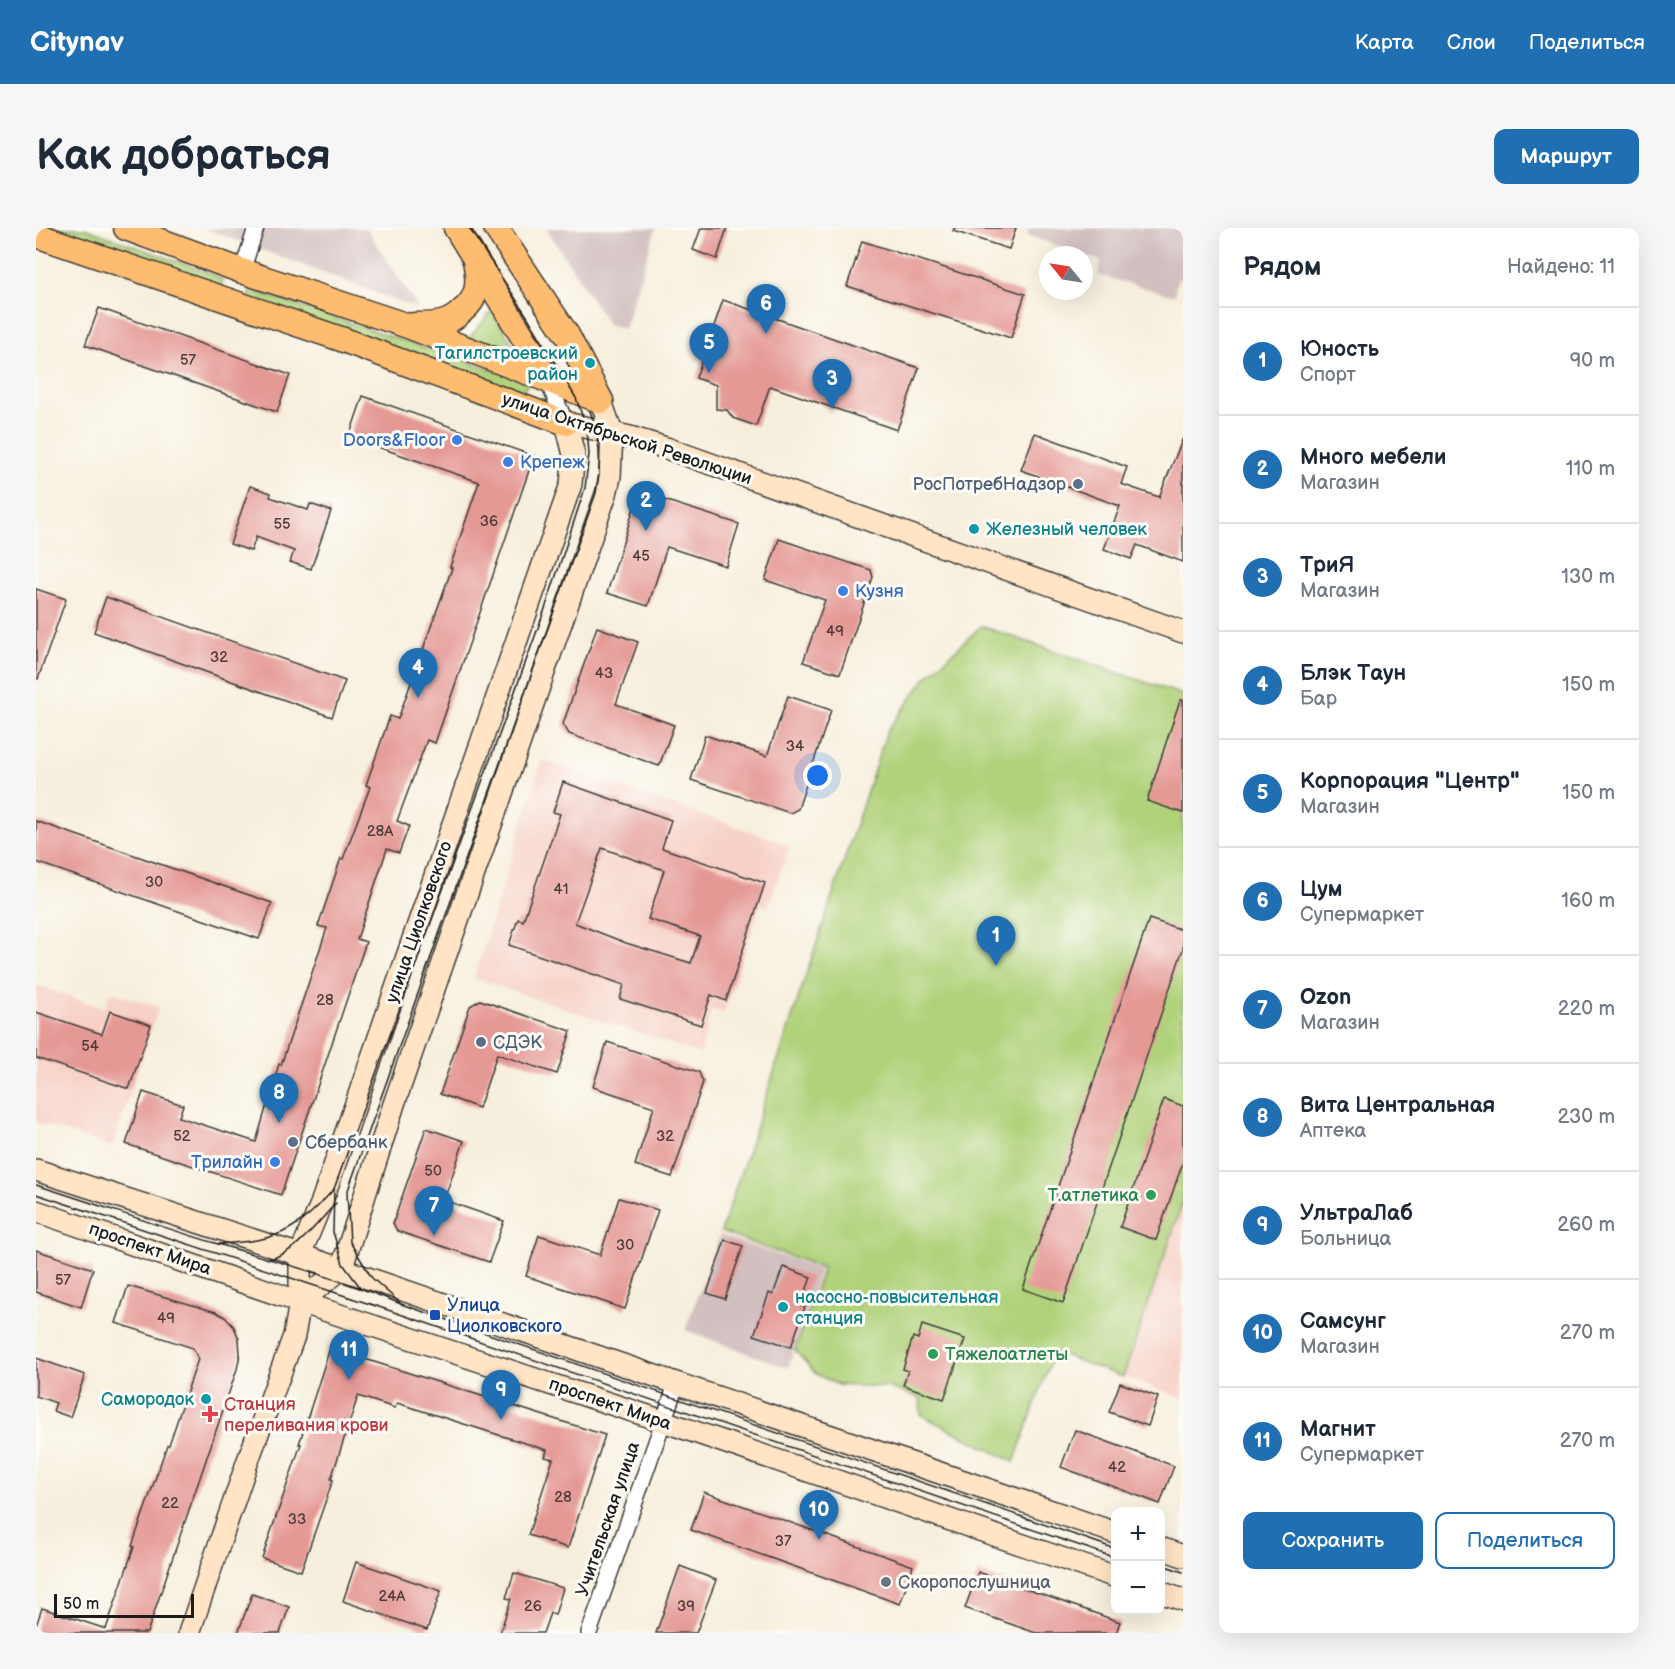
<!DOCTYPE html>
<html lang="ru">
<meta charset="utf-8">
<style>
body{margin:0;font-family:"Balsamiq Sans",sans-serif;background:#f6f6f7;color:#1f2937}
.controls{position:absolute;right:18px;bottom:18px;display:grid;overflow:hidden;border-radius:12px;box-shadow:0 6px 24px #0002}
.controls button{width:54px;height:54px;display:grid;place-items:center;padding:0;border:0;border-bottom:2px solid #e0e1e3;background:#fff;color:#1f2937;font:30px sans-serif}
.compass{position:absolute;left:1003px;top:18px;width:54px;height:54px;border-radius:50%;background:#fff;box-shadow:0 6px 24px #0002;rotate:300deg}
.scale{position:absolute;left:18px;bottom:15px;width:140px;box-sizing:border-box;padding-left:6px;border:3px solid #1c1c1c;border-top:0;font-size:16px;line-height:21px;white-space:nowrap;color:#1c1c1c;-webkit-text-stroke:4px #fdfcf7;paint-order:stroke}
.you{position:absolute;left:782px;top:548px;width:21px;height:21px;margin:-15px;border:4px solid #fff;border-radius:50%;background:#1a73e8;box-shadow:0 0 0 9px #1a73e833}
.badge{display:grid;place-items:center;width:39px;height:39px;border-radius:50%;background:#1f6fb2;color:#fff;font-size:20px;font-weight:700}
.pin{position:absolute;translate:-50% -50px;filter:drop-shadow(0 2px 3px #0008)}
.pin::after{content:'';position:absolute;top:32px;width:21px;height:18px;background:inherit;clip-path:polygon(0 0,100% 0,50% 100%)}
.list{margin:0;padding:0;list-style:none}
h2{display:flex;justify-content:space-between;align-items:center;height:78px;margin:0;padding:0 24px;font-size:26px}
h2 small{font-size:20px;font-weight:400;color:#747a83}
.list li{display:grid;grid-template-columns:39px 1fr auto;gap:18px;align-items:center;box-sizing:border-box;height:108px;padding:0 24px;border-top:2px solid #e0e1e3}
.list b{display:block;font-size:22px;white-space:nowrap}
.list p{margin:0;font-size:20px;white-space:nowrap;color:#747a83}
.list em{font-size:20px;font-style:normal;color:#747a83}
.actions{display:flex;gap:12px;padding:18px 24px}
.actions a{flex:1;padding:14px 0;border:2px solid #1f6fb2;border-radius:12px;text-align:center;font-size:21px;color:#1f6fb2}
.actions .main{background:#1f6fb2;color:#fff}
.map{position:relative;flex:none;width:1147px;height:1405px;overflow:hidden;border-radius:12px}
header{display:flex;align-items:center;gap:36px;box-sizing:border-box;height:84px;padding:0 30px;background:#1f6fb2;color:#fff}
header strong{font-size:28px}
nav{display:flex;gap:33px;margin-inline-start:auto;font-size:21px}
.intro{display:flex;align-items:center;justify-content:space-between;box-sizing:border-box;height:144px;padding:0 36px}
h1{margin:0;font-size:42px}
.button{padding:15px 27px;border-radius:12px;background:#1f6fb2;color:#fff;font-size:21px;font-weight:700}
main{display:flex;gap:36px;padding:0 36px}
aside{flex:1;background:#fff;border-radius:12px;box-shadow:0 6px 24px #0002}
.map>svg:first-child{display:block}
.built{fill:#f7d1c7}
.industrial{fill:#d2bfc0}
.green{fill:#b0d27a;stroke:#66774b;stroke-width:1.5}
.building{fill:#e59995;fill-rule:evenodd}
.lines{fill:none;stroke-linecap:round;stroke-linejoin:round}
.street-casing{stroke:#3d3c39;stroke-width:18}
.secondary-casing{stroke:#3d3c39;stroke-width:24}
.primary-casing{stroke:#3d3c39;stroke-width:27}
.street{stroke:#fff;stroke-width:15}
.secondary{stroke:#ffe4c6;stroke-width:21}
.primary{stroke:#febc70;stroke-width:24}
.tram{stroke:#1c1c1c;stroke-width:1.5}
.culture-dot{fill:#0f9aa8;stroke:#fdfcf7;stroke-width:2}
.shop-dot{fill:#3f7fe0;stroke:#fdfcf7;stroke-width:2}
.service-dot{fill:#5c6f8a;stroke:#fdfcf7;stroke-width:2}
.leisure-dot{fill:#2e9e5b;stroke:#fdfcf7;stroke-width:2}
.transit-dot{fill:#1a4fb4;stroke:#fdfcf7;stroke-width:2}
.health-dot{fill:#e0444e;stroke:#fdfcf7;stroke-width:2}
.worship-dot{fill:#6b7280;stroke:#fdfcf7;stroke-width:2}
.labels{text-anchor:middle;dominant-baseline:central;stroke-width:6;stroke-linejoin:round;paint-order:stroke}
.number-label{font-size:15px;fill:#4e3b3a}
.culture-label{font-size:18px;fill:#0d838f;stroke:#fdfcf7;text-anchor:end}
.street-label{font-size:18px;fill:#1c1c1c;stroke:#fdfcf7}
.shop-label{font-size:18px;fill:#366cbe;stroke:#fdfcf7;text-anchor:end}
.service-label{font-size:18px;fill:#4e5e75;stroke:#fdfcf7;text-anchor:start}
.leisure-label{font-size:18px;fill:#27864d;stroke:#fdfcf7;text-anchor:end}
.transit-label{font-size:18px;fill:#164399;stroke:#fdfcf7;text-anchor:start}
.health-label{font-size:18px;fill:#be3a42;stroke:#fdfcf7;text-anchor:start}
.worship-label{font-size:18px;fill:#5b616d;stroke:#fdfcf7;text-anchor:start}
</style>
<header>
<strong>Citynav</strong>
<nav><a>Карта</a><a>Слои</a><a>Поделиться</a></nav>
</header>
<div class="intro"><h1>Как добраться</h1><a class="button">Маршрут</a></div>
<main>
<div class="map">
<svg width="1147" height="1405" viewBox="0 0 1147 1405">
<rect width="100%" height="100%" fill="#fdfcf7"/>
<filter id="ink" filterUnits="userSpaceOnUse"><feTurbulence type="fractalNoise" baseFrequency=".0167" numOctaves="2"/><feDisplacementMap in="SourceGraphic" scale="12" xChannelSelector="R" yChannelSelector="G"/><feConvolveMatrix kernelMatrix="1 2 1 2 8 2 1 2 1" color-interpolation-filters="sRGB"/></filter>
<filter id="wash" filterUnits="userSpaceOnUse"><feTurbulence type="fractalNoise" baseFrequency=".008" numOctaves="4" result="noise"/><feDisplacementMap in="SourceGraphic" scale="24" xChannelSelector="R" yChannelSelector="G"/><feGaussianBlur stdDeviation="1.35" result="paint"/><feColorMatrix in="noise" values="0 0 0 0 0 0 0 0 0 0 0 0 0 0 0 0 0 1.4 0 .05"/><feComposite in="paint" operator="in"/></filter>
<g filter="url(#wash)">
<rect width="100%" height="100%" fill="#f7efdd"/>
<g class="built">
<polygon points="506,532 754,617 732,678 725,677 688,785 675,781 665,826 438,750"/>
<polygon points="0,757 68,780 74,764 123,779 76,919 0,894"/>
<polygon points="1147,973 1147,1170 1087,1149"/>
</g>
<g class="industrial">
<polygon points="168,0 330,0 383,81"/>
<polygon points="510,0 620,0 588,101 572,96"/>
<polygon points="994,0 1147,0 1147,52 1142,50 1138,68 1062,47 1065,33 991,7"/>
<polygon points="684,1007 784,1041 752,1140 649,1102"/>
</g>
<g class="green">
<polygon points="5,0 48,0 179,47 187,53 183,62"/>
<polygon points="215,62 493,154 488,162 466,161 212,73"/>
<polygon points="456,83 480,122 467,124 433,110"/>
<polygon points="945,398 1147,467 1147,973 1087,1149 1018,1124 978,1234 885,1187 884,1170 851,1159 802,1157 780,1146 759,1122 787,1040 685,1004 851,503 890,450"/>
</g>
<g id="blocks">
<g class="building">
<polygon points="665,0 691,0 681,31 657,22"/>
<polygon points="918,0 980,0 973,21 917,3"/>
<polygon points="826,13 989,66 975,110 811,58"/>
<polygon points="687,72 883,140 861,202 734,158 720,198 697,190 691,182 680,181 680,157 660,150"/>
<polygon points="63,80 254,147 241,184 49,117"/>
<polygon points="327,168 498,228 399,515 391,512 361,593 373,598 363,625 351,621 321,711 330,714 245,967 90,916 107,864 147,877 143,889 220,914 243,836 245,837 291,700 282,698 305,630 307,631 334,559 330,557 354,488 362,491 416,340 414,339 443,254 313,209"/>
<polygon points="999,205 1091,239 1085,256 1123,269 1147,210 1147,334 1101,317 1095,331 1068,321 1084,278 985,242"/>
<polygon points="214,258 235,265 234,269 272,282 274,276 295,283 275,341 254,334 258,323 220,309 215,323 194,316"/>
<polygon points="603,264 703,296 690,338 631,319 612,378 571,365"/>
<polygon points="743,311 835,342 837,349 804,446 767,434 789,372 729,352"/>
<polygon points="0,361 30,371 2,451 0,450"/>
<polygon points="70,369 309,453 296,489 58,404"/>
<polygon points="561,399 602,414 580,476 638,497 623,538 533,506 527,496"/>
<polygon points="752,468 795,482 762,581 754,585 655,552 669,507 731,528"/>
<polygon points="1144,472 1147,472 1147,585 1111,573"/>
<path d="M527 554 635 592 626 620 729 655 690 773 675 767 665 797 584 771 588 757 473 717 482 691 487 693 524 586 517 584ZM566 620 628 642 612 691 664 708 655 735 590 715 539 695Z"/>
<polygon points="0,593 236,675 223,711 0,634"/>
<polygon points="1113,691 1147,702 1147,721 1027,1075 987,1061"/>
<polygon points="444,772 535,803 521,846 461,826 443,880 404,866 434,778"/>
<polygon points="74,783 115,797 93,861 0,830 0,784 66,806"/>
<polygon points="571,814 663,844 667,854 636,949 599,937 618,879 557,859"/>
<polygon points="1128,871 1147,878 1147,934 1120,1012 1084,999"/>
<polygon points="390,900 428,913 408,972 468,993 453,1034 361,1003 357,995"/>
<polygon points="583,970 622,982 589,1081 490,1048 503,1007 564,1027"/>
<polygon points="689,1012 707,1018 689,1071 671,1065"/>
<polygon points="0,1022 57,1041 45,1079 0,1064"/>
<polygon points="747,1039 775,1049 765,1078 769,1079 755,1119 718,1107 733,1065 737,1067"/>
<polygon points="92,1058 180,1084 189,1089 198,1099 203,1111 204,1126 201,1141 111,1405 0,1405 0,1398 6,1380 70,1401 98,1319 96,1318 131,1217 133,1217 162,1131 157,1120 80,1095"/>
<polygon points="886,1097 929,1111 908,1171 867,1157 872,1143 867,1141 877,1109 882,1111"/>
<polygon points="294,1120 569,1207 532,1320 492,1307 517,1231 509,1229 511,1222 361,1175 359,1180 322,1168 295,1251 297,1252 265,1343 226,1330 265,1216 263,1216"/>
<polygon points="0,1130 49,1147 34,1189 17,1183 20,1175 0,1168"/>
<polygon points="1084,1155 1122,1169 1112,1198 1073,1184"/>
<polygon points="1039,1202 1138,1238 1124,1276 1025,1239"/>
<polygon points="668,1264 877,1338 864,1376 655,1302"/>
<polygon points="320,1334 405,1363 391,1402 307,1373"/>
<polygon points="644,1338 680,1352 660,1405 620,1405"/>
<polygon points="942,1344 1084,1394 1080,1405 1000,1405 929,1380"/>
<polygon points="478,1345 527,1360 519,1387 514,1385 507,1405 464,1405 475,1371 470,1370"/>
<polygon points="216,1366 253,1379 244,1405 202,1405"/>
</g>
</g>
</g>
<g filter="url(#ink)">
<use href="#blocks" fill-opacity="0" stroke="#3d3c39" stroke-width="1.5"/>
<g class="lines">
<defs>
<g id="street">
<polyline points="206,43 220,0"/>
<polyline points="511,152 530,195"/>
<polyline points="553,1405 640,1157"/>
</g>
<g id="secondary">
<polyline points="530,195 594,209 630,220 1147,404"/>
<polyline points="0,942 264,1027 1080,1305"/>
<polyline points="0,983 264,1074 627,1193 1080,1349"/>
<polyline points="264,1074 304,1042 307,1036 358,876 570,266 574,249 576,205 565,173"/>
<polyline points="1124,1320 1147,1328"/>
<polyline points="1124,1364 1147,1372"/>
<polyline points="153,1405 211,1235 258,1108 264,1074 264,1027 285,976 535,256 538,227 530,195"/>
</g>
<g id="primary">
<polyline points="90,0 206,43 372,98 565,173"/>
<polyline points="420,0 495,122 511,152"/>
<polyline points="460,0 531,107 565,173"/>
<polyline points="0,7 305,111 530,195"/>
<path d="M378 97C387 97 398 97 406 95 414 93 421 88 426 83 444 69 443 52 439 32"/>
</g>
</defs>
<use href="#street" class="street-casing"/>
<use href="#secondary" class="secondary-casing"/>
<use href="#primary" class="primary-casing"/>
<use href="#street" class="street"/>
<use href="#secondary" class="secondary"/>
<use href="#primary" class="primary"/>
<g class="tram">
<path d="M0 957C61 976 121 998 182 1016 244 1034 305 1051 365 1076L1080 1321"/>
<polyline points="298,961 297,1004 307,1036 324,1059"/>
<polyline points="0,966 349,1081 1080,1330"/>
<path d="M182 1016C241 1012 257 1007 298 961L510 378 549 260 553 226 551 201 540 170 491 88 433 0"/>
<path d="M232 1031C258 1028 283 993 300 975"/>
<path d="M365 1076 336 1050 314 1014 311 965 560 265C566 237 564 209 554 183"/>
<polyline points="1124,1336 1147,1344"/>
</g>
</g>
</g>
<g class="culture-dot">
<circle cx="554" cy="135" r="6"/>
<circle cx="938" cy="301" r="6"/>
<circle cx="747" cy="1079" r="6"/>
<circle cx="170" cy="1171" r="6"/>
</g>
<g class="shop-dot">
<circle cx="421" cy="212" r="6"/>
<circle cx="472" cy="234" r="6"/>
<circle cx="807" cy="363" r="6"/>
<circle cx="239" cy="934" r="6"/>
</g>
<g class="service-dot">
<circle cx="1042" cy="256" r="6"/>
<circle cx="445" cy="814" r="6"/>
<circle cx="257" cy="914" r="6"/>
</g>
<g class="leisure-dot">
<circle cx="1115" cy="967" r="6"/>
<circle cx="897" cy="1126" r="6"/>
</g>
<rect class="transit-dot" x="393" y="1081" width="12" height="12" rx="3"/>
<path class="health-dot" d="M171 1177h6v6h6v6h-6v6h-6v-6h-6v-6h6z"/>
<circle class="worship-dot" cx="850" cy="1354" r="6"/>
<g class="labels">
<g class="number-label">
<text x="152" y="132">57</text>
<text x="453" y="293">36</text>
<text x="246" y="296">55</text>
<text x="605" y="328">45</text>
<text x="799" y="403">49</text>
<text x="183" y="429">32</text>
<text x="568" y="445">43</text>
<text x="759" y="518">34</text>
<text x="344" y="603">28А</text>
<text x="118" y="654">30</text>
<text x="525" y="661">41</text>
<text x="289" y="772">28</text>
<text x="54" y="818">54</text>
<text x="146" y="908">52</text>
<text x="629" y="908">32</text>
<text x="397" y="943">50</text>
<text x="589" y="1017">30</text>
<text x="27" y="1052">57</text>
<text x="130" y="1090">49</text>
<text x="1081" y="1239">42</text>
<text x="527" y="1269">28</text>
<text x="134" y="1275">22</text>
<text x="261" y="1291">33</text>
<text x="747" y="1313">37</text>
<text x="356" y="1368">24А</text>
<text x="497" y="1378">26</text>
<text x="650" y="1378">39</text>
</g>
<g class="culture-label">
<text x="542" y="125">Тагилстроевский<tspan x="542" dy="21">район</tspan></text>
<text x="950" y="301" text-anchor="start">Железный человек</text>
<text x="759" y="1069" text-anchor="start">насосно-повысительная<tspan x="759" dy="21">станция</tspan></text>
<text x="158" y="1171">Самородок</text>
</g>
<g class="street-label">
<text transform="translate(591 211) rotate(18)">улица Октябрьской Революции</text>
<text transform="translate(383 694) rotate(-71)">улица Циолковского</text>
<text transform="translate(114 1021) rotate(19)">проспект Мира</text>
<text transform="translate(574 1176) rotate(19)">проспект Мира</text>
<text transform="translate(572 1291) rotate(-71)">Учительская улица</text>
</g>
<g class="shop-label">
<text x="409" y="212">Doors&amp;Floor</text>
<text x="484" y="234" text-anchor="start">Крепеж</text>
<text x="819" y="363" text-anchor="start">Кузня</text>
<text x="227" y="934">Трилайн</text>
</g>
<g class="service-label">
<text x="1030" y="256" text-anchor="end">РосПотребНадзор</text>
<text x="457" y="814">СДЭК</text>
<text x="269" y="914">Сбербанк</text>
</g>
<g class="leisure-label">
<text x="1103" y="967">Т.атлетика</text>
<text x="909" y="1126" text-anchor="start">Тяжелоатлеты</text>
</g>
<g class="transit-label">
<text x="411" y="1077">Улица<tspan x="411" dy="21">Циолковского</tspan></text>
</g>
<g class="health-label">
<text x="188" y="1176">Станция<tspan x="188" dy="21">переливания крови</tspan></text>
</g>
<g class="worship-label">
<text x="862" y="1354">Скоропослушница</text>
</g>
</g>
</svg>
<div class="controls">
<button>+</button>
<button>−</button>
</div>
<svg class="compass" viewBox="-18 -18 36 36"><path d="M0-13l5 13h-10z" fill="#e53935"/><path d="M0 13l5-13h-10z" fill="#747a83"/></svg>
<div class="scale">50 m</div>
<div class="you"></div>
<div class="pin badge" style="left:960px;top:738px">1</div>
<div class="pin badge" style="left:610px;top:303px">2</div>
<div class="pin badge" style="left:796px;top:181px">3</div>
<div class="pin badge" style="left:382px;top:470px">4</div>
<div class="pin badge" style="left:673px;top:145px">5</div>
<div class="pin badge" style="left:730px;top:106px">6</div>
<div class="pin badge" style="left:398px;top:1008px">7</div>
<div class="pin badge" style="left:243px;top:895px">8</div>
<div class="pin badge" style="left:465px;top:1192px">9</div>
<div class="pin badge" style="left:783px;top:1312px">10</div>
<div class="pin badge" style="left:313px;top:1152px">11</div>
</div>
<aside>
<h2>Рядом<small>Найдено: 11</small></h2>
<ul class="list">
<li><span class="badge">1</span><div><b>Юность</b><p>Спорт</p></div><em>90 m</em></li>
<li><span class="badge">2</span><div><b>Много мебели</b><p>Магазин</p></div><em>110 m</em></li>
<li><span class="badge">3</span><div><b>ТриЯ</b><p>Магазин</p></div><em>130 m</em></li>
<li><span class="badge">4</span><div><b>Блэк Таун</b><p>Бар</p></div><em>150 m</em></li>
<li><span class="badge">5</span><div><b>Корпорация &quot;Центр&quot;</b><p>Магазин</p></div><em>150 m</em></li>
<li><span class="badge">6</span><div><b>Цум</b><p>Супермаркет</p></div><em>160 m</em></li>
<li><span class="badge">7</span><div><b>Ozon</b><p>Магазин</p></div><em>220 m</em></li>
<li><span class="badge">8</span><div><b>Вита Центральная</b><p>Аптека</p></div><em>230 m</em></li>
<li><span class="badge">9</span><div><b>УльтраЛаб</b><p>Больница</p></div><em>260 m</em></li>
<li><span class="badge">10</span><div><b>Самсунг</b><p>Магазин</p></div><em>270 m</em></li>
<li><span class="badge">11</span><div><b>Магнит</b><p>Супермаркет</p></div><em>270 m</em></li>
</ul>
<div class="actions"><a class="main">Сохранить</a><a>Поделиться</a></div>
</aside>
</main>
